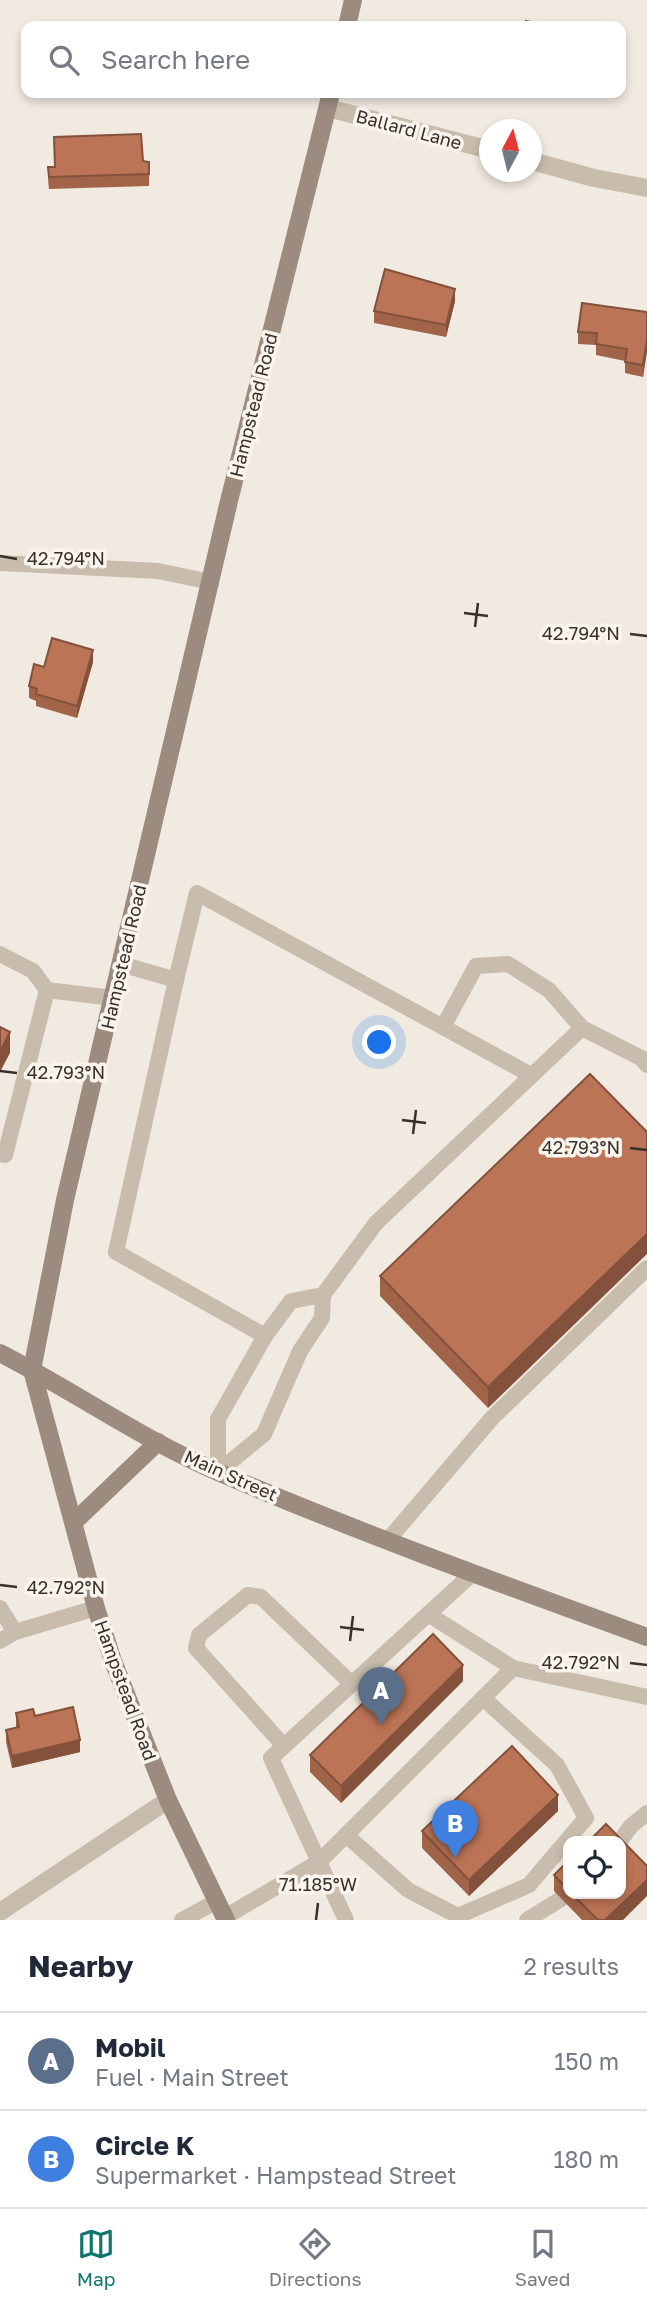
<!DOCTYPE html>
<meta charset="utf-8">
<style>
body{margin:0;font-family:"Golos Text",sans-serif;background:#f2f2f3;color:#1f2937}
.controls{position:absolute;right:21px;bottom:21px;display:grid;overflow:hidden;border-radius:14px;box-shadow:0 4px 10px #0003}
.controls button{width:63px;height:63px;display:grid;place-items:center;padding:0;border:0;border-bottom:2px solid #e0e1e3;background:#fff;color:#1f2937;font:35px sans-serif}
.compass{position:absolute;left:479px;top:119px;width:63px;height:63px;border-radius:50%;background:#fff;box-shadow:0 4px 10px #0003;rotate:7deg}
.you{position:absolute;left:380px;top:1043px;width:24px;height:24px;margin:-18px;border:5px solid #fff;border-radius:50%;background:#1a73e8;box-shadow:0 0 0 10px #1a73e833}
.badge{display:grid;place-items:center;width:46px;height:46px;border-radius:50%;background:#0f766e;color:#fff;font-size:23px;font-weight:700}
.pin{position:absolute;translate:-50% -58px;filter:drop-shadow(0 2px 4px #0008)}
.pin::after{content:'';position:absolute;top:37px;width:24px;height:21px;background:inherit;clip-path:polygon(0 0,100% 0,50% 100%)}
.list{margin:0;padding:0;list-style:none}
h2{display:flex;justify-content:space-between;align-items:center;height:91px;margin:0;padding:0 28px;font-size:30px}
h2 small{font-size:23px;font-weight:400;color:#747a83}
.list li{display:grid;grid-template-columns:46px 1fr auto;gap:21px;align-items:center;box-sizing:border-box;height:98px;padding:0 28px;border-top:2px solid #e0e1e3}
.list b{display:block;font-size:26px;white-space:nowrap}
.list p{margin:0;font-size:23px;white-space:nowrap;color:#747a83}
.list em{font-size:23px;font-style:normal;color:#747a83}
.icon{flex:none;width:38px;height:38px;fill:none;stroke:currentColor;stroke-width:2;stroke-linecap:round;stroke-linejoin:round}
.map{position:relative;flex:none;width:647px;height:1920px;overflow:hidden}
.search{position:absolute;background:#fff;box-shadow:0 4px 10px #0003;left:21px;right:21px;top:21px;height:77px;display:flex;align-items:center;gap:18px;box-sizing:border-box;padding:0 24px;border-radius:14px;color:#747a83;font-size:26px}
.sheet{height:287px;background:#fff}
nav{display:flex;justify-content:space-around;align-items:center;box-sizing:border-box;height:98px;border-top:2px solid #e0e1e3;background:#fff;font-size:19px;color:#747a83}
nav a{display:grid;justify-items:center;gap:4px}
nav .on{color:#0f766e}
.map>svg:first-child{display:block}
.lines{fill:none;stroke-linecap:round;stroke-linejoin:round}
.lane{stroke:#c8bcad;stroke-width:16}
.street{stroke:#c8bcad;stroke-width:18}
.secondary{stroke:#9c8b7f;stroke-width:18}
.wall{fill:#a16449}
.shaded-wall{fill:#83513c}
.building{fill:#bb7455;stroke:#83513c;stroke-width:2}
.ticks{fill:none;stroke:#38302b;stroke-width:2.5}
.labels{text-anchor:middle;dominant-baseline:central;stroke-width:7;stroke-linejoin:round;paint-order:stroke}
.street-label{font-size:18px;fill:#38302b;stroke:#f9f4ed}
.ticks-label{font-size:18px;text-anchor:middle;fill:#38302b;stroke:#f9f4ed;stroke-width:7;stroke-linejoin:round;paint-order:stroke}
</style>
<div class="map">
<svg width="647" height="1920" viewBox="0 0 647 1920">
<rect width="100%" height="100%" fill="#f1eae1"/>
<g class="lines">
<g class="lane">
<polyline points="0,563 158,571 211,582"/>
<polyline points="0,954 33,971 47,990 113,998"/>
<polyline points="121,964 176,980 116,1252 265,1336"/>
<polyline points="176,980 197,893 531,1075"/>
<polyline points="443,1027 476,966 508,964 549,990 582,1028"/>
<polyline points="0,1154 5,1155 47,990"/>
<polyline points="218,1472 264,1434 300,1351 322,1318 323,1295 376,1223 582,1028 641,1058 647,1065"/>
<polyline points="218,1472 218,1419 265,1336 291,1301 323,1295"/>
<polyline points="388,1540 492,1418 647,1268"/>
<polyline points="0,1608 15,1632"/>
<polyline points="0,1641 15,1632 96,1608"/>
<polyline points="513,1668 647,1697"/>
<polyline points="284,1746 196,1648 199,1635 248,1595 261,1597 352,1684"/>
<polyline points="346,1835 408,1890 458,1916 529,1885 586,1818 557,1765 483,1698"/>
<polyline points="620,1841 631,1826 647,1813"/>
<polyline points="225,1917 319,1862 271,1758 473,1573"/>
<polyline points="182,1920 217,1901"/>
<polyline points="346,1920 319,1862 513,1668 428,1614"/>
<polyline points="527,1920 561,1899"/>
</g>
<g class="street">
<polyline points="328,108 490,150"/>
<polyline points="532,161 594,178 647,188"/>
<polyline points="0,1912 168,1800"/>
</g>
<g class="secondary">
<polyline points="347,26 353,0"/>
<path d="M0 1353C74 1391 143 1440 220 1473 360 1533 504 1585 647 1637"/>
<polyline points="74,1522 158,1442"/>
<polyline points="226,1920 168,1800 113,1661 96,1608 32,1370 65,1200 229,501 331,93"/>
</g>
</g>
<g class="wall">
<polygon points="143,161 149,162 149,186 49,189 48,179 48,167"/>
<polygon points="455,301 446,337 374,323 374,311"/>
<polygon points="647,312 643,377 625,373 625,361 596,355 596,345 578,344 578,332"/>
<polygon points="93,662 77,718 36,706 36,701 29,698 29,686 44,667"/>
<polygon points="590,1074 488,1408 380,1296 380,1276"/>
<polygon points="463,1681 341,1803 310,1772 310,1755"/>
<polygon points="16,1713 35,1716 80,1752 12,1768 6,1742 6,1730 16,1728"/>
<polygon points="558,1811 469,1896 422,1848 422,1831"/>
<polygon points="568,1861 568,1894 621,1894 623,1920 582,1920 554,1891 554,1875"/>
</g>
<g class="shaded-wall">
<polygon points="455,289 455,301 446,337 446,325"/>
<polygon points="647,340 647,352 643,377 643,365"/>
<polygon points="93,650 93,662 77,718 77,706"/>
<polygon points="10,1032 10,1053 0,1072 0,1052"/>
<polygon points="647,1234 647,1254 488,1408 488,1387"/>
<polygon points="463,1665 463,1681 341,1803 341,1786"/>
<polygon points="80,1740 80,1752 12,1768 12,1756"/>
<polygon points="558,1795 558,1811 469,1896 469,1880"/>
<polygon points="647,1880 647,1896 623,1920 605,1920"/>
</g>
<g class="building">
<polygon points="526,21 548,26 525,26"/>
<polygon points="141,134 143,161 149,162 149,174 49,177 48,167 55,167 54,137"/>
<polygon points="385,269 455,289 446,325 374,311"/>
<polygon points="582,303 647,312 647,340 643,365 625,362 627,349 596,344 597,333 578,332"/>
<polygon points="52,638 93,650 77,706 36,694 37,689 29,686 34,664 44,667"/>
<polygon points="0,1027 10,1032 0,1052"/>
<polygon points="590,1074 647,1132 647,1234 488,1387 380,1276"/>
<polygon points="433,1634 463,1665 341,1786 310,1755"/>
<polygon points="73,1707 80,1740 12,1756 6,1730 19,1727 16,1713 33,1709 35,1716"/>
<polygon points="512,1746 558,1795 469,1880 422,1831"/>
<polygon points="606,1824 647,1866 647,1880 605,1920 598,1920 572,1894 621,1894 621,1841 589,1841"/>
<polygon points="568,1861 568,1890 554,1875"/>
</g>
<path class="ticks" d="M0 556 17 559M464 613 488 616M475 627 478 603M630 634 647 636M0 1071 17 1073M402 1120 426 1123M413 1134 416 1110M630 1148 647 1150M0 1585 17 1587M340 1627 364 1630M350 1641 353 1616M630 1663 647 1665M316 1920 318 1903"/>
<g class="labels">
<g class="street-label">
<text transform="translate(409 129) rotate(15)">Ballard Lane</text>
<text transform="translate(253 405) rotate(-76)">Hampstead Road</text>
<text transform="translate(123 957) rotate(-77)">Hampstead Road</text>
<text transform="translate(231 1475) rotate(24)">Main Street</text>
<text transform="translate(126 1690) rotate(70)">Hampstead Road</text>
</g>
</g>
<g class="ticks-label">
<text x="66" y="565">42.794°N</text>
<text x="581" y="640">42.794°N</text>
<text x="66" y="1079">42.793°N</text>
<text x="581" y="1154">42.793°N</text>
<text x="66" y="1594">42.792°N</text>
<text x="581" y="1669">42.792°N</text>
<text x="318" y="1891">71.185°W</text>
</g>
</svg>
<div class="controls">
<button><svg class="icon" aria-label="locate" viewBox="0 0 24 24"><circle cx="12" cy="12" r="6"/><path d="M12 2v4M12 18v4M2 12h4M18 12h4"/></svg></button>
</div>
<svg class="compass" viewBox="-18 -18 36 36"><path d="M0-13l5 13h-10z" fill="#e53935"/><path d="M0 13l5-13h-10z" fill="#747a83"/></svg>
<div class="you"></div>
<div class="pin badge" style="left:381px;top:1725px;background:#5c6f8a">A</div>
<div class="pin badge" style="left:455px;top:1858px;background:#3f7fe0">B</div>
<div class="search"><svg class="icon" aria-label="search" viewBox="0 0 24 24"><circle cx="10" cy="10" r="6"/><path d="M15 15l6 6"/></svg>Search here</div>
</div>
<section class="sheet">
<h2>Nearby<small>2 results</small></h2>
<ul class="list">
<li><span class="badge" style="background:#5c6f8a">A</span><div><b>Mobil</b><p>Fuel · Main Street</p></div><em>150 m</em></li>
<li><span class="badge" style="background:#3f7fe0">B</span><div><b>Circle K</b><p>Supermarket · Hampstead Street</p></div><em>180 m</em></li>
</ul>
</section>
<nav>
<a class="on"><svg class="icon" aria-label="map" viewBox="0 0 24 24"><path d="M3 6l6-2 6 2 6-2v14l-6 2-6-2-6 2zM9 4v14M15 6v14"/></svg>Map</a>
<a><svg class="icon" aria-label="directions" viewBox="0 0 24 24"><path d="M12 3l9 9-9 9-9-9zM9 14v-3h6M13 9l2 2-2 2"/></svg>Directions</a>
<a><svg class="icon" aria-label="saved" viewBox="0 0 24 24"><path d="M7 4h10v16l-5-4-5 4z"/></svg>Saved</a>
</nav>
